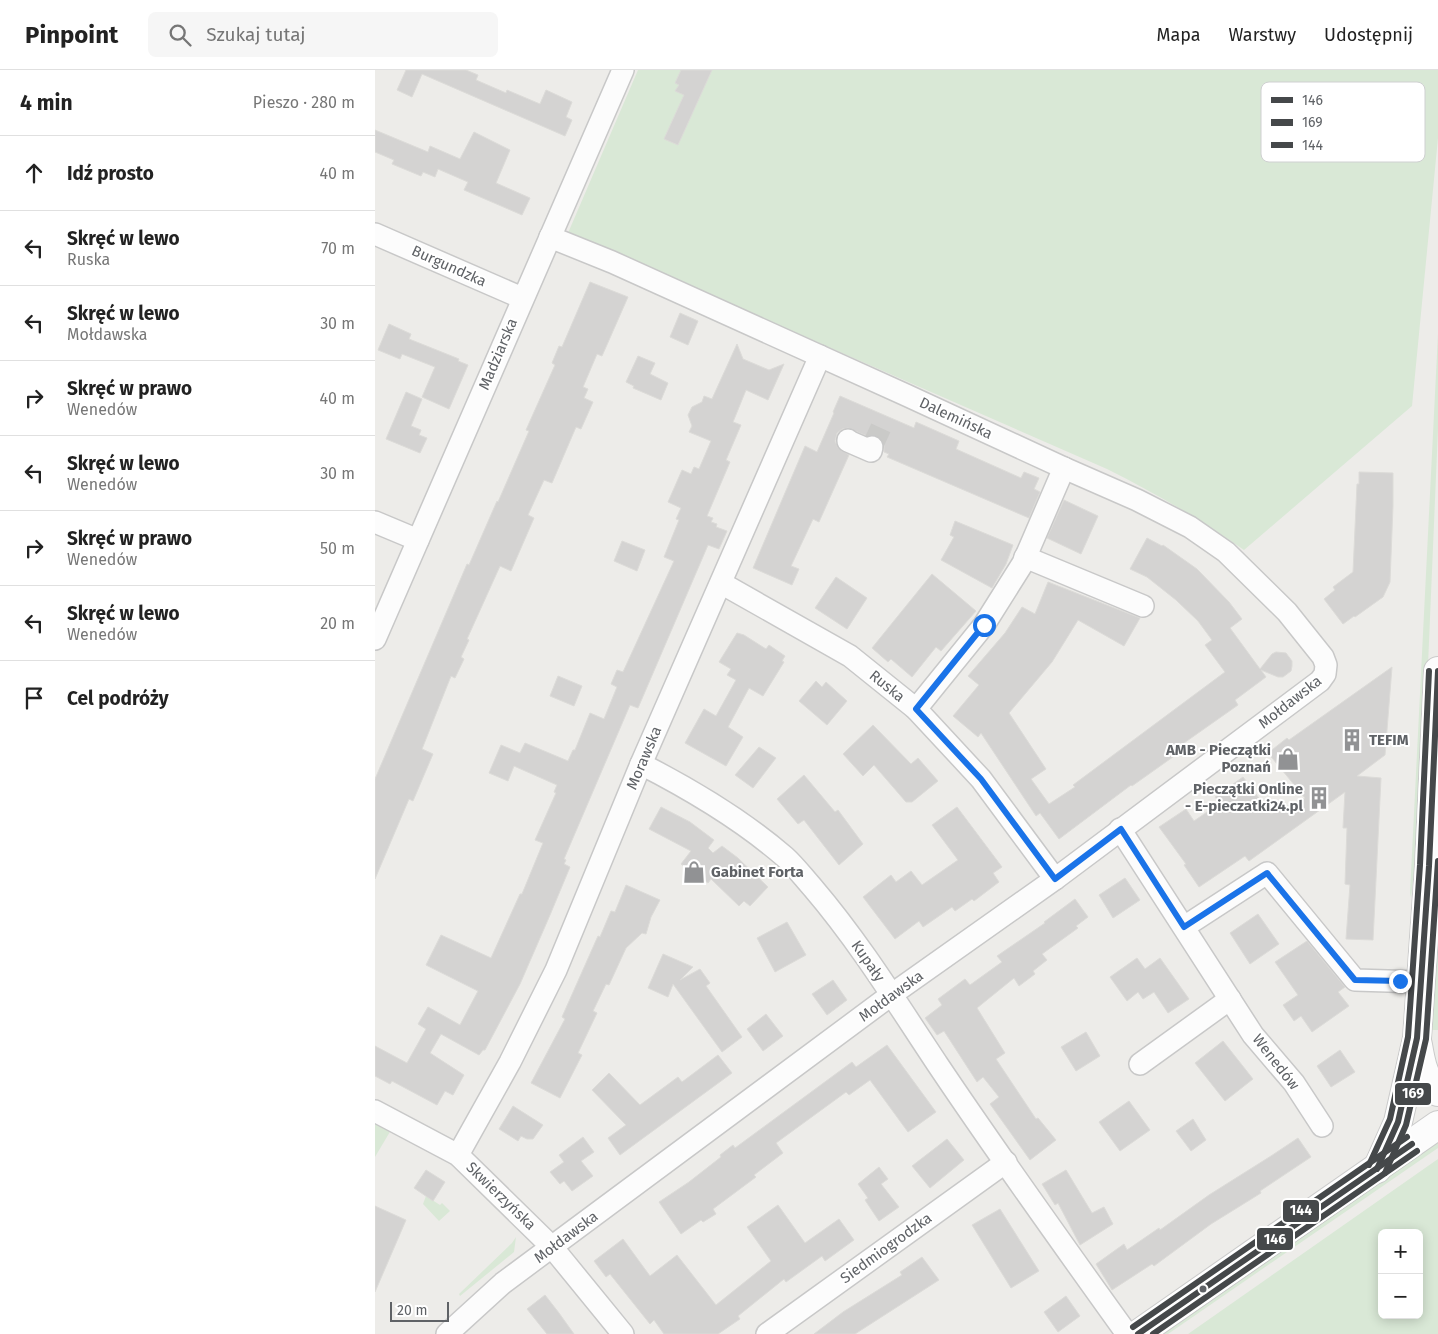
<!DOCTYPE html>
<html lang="pl">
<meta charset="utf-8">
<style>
body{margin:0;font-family:"Fira Sans",sans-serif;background:#f6f6f6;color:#222}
.controls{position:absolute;right:15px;bottom:15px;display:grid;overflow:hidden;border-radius:8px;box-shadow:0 2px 12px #0003}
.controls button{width:45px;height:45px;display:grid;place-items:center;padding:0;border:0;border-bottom:1px solid #e0e0e0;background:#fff;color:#222;font:25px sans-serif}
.scale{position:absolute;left:15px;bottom:12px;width:59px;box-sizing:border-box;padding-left:5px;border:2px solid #5f6266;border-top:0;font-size:14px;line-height:18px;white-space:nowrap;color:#5f6266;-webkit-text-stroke:4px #fff;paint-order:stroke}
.stop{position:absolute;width:15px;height:15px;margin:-11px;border:4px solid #1a73e8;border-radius:50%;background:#fff}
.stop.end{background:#1a73e8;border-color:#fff;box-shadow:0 1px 5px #0008}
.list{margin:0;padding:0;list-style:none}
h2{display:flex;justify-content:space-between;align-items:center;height:65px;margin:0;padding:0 20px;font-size:21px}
h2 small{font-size:16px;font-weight:400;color:#767676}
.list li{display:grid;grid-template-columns:32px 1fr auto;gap:15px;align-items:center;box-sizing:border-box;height:75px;padding:0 20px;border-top:1px solid #e0e0e0}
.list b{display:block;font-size:19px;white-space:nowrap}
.list p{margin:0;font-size:16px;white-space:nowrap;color:#767676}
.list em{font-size:16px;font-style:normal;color:#767676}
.icon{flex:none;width:28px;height:28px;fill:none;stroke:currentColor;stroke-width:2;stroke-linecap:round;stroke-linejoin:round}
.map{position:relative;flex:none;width:1063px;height:1264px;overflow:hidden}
header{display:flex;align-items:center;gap:30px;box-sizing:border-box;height:70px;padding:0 25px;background:#fff;border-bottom:1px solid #e0e0e0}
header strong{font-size:24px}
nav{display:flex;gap:28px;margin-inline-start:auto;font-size:18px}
.search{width:350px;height:45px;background:#f6f6f6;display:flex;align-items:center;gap:12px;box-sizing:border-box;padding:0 18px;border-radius:8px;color:#767676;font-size:19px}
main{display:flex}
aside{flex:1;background:#fff}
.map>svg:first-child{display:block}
.green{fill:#d9e8d6;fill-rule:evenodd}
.building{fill:#d4d3d2;stroke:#dcdbd8}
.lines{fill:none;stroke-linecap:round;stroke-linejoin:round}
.street-tunnel{stroke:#cacac8;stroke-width:21;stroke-dasharray:21 11;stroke-linecap:butt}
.street-casing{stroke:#c8c8c8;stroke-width:24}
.secondary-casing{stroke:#cacaca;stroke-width:30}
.street{stroke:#fcfcfc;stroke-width:21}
.secondary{stroke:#fcfcfc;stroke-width:28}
.bus-1-casing{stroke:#fff;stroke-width:10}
.bus-2-casing{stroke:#fff;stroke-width:10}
.bus-3-casing{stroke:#fff;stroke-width:10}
.bus-1{stroke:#45484a;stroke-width:6}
.bus-2{stroke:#45484a;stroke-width:6}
.bus-3{stroke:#45484a;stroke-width:6}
.route{stroke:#1a73e8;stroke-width:6}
.bus-dot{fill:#5f6266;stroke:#fff;stroke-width:2}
.labels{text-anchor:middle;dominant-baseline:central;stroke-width:4;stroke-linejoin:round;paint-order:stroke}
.street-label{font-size:15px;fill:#5f6266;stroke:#fff}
.poi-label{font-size:15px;font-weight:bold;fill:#5f6266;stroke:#fff;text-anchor:start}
.key{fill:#fff;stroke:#cfd0d1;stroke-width:1}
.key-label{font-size:14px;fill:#5f6266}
.line-badge{stroke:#fff;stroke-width:2}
.badge-label{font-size:14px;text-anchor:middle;font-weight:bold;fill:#fff}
</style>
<header>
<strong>Pinpoint</strong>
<div class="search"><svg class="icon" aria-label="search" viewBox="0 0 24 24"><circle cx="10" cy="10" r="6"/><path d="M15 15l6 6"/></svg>Szukaj tutaj</div>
<nav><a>Mapa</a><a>Warstwy</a><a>Udostępnij</a></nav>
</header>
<main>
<aside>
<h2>4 min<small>Pieszo · 280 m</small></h2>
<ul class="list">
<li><svg class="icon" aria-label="ahead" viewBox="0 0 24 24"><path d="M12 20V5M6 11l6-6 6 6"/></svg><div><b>Idź prosto</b></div><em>40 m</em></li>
<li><svg class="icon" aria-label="left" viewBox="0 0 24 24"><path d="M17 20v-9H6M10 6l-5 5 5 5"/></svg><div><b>Skręć w lewo</b><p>Ruska</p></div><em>70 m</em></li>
<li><svg class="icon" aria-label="left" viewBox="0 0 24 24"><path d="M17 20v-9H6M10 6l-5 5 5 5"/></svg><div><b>Skręć w lewo</b><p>Mołdawska</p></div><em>30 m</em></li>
<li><svg class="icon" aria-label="right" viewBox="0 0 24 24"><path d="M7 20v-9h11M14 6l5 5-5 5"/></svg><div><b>Skręć w prawo</b><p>Wenedów</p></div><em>40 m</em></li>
<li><svg class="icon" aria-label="left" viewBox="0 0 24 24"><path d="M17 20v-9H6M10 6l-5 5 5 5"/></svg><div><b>Skręć w lewo</b><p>Wenedów</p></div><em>30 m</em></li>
<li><svg class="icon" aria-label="right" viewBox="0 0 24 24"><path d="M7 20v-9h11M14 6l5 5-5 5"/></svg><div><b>Skręć w prawo</b><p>Wenedów</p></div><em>50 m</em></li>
<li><svg class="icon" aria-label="left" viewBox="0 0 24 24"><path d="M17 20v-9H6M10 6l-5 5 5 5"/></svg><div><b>Skręć w lewo</b><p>Wenedów</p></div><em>20 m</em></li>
<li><svg class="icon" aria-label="arrive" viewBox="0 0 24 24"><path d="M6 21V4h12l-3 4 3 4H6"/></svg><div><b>Cel podróży</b></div></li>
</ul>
</aside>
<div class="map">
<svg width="1063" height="1264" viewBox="0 0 1063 1264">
<rect width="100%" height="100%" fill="#edece9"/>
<g class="green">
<path d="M263 0H1063V68L1037 336 869 480C825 449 780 423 732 399L193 163Z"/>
<polygon points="1063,264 1063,359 1049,690 1047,734 1036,828 1035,823"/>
<polygon points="1063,818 1063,960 1057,960"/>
<polygon points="2,1051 16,1060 0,1087 0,1055"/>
<polygon points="1063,1069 1063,1078 793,1264 782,1264"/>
<path d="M1063 1089V1264H813ZM1007 1163H1044V1245H1007Z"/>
<polygon points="51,1126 65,1135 67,1133 75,1141 64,1151 48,1134"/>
<polygon points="141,1167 139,1182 85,1226 84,1224 137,1173"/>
</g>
<g class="building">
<polygon points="31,0 91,0 103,5 101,10 131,23 132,20 165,34 171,20 197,32 191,47 197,50 190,66 47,4 37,27 22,20"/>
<polygon points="306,0 337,0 303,75 289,69 309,25 300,21 304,15 300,13"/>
<polygon points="0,60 53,82 55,76 85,89 99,62 135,80 121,113 155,128 147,145 89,120 93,112 63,99 60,107 48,102 46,106 17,94 19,90 0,82"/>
<polygon points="215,212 253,227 227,286 222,284 208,317 213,319 209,328 218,332 206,359 201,357 177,413 169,410 153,445 159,448 136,501 125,496 92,569 94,570 86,587 89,589 80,608 76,606 47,679 58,684 38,731 34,729 0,809 0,709 92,494 94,495 122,431 123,432 154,361 151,360 180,295 177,293 184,276 187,277"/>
<polygon points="305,243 323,251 313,275 295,267"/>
<polygon points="14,254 36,264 34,269 84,289 83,291 93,295 74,339 47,327 60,297 27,284 25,289 3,280"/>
<polygon points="362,274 368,289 394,300 409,294 393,330 371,320 358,352 366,355 351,390 355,392 332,446 338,448 336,452 342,454 341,457 352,461 344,479 333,475 263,638 255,635 189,789 191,790 189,794 195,797 175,845 145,914 110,980 108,980 104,985 66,964 55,983 89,1005 78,1025 70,1021 62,1035 17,1011 15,1014 0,1006 0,976 32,993 51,959 43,954 53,937 85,955 103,921 51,895 66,865 116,888 145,824 147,824 168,773 160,770 181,723 179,722 182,715 139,696 133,711 114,703 126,675 145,683 150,673 193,691 198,680 200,680 215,643 229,649 242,617 236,614 242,600 248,602 299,491 289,487 304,450 301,449 306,438 293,432 307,400 316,404 319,397 324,399 336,371 314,362 317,356 313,345 317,337 327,332 329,326 337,329"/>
<polygon points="263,286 280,293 275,304 293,313 286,330 258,318 259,316 251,312"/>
<polygon points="31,322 47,329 36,356 46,360 44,365 52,368 45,383 11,369"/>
<polygon points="465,326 539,358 541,352 584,371 581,379 646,408 649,402 664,408 659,419 665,422 654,448 512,387 514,384 509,382 509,374 505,368 500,365 492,366 473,358 467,359 462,363 460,371 463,378 474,385 444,452 438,449 416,496 424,499 417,515 378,498 430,376 442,382 459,343 458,342"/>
<polygon points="984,402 1018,403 1018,436 1015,512 1008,527 980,547 979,546 968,554 949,529 960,520 958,517 978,502 982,414 984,414"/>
<polygon points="689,430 723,446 706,484 672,468"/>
<polygon points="580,451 638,475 631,494 617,518 566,490 579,467 575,465"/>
<polygon points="772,468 787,476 788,475 822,499 854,532 867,549 855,558 885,599 897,584 901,582 911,583 917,591 917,596 916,601 908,607 903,607 886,600 891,607 860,630 863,635 809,673 812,677 757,716 756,715 684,769 665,743 661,746 606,663 603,667 578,646 604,615 593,606 630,563 647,537 660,544 673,512 765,548 749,576 703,550 677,592 634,643 671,699 656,709 674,734 700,717 698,715 850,602 830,575 837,570 823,551 801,530 772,507 755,499"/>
<polygon points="247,471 270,480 262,501 239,491"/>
<polygon points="557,504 601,541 566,581 561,577 537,607 516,589 513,592 497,578"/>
<polygon points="461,507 492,528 472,559 440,538"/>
<polygon points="362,563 369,565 391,579 394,575 410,586 407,591 409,592 388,626 374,618 353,657 368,667 351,696 310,673 329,639 341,646 361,610 352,605 356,599 344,592"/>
<polygon points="1017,597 1010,685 982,706 1006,708 998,870 971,869 975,815 970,814 972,758 968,758 970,722 874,791 870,786 824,817 809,795 811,794 784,757 811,739 819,751 845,733 840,727 868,707 896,744 930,728 893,683 912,668 914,670"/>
<polygon points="183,606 207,616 199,636 175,626"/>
<polygon points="441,611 447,617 451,612 472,631 452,655 424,631"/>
<polygon points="498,655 536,694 543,688 563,711 537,732 531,732 499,695 488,706 468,684"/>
<polygon points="384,677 401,688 378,718 360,705"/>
<polygon points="429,705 460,742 463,740 488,774 464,795 429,750 423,754 402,729"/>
<polygon points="286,737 315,752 339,770 333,778 338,783 347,776 363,788 393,817 375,836 369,831 364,836 336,809 333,813 306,794 316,781 274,759"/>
<polygon points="582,737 627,797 618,803 624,812 599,831 597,829 580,841 577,837 548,857 544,851 520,869 488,827 516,805 521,812 536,801 547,815 583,790 557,755"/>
<polygon points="750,808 765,830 738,848 724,825"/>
<polygon points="251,815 285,830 276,847 271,864 267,863 251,878 234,915 231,914 218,941 222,943 203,983 207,985 185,1028 156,1013 190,949 187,947 223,866 225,867 236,841 240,842"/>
<polygon points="700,829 713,847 701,856 703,858 667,884 672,890 658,901 660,904 644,916 639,908 602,938 630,983 621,989 661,1049 663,1048 681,1070 655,1090 615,1034 624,1027 608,1007 602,1012 569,961 562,965 550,948 567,935 563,929 590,909 595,915 627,892 622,886 670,853 669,852"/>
<polygon points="883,844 904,874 875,894 855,863"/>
<polygon points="412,852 431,885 400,902 382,868"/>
<polygon points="932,871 970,917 963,922 974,936 937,962 926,946 919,951 908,935 923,925 900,892"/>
<polygon points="288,884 318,897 305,910 325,899 335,913 331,916 367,967 347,982 298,914 293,927 273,918"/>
<polygon points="762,888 770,899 785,888 814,929 793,943 779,922 768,929 763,922 752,931 735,907"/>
<polygon points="458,910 472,930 452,945 437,924"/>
<polygon points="391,944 408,966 388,981 372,959"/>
<polygon points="711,962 725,986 701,1001 686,977"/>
<polygon points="848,971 878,1009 850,1031 820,993"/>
<polygon points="512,975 561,1042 533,1062 495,1010 474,1025 471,1022 401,1073 408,1083 379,1105 381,1107 338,1139 341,1144 328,1152 326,1150 306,1164 284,1132 314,1112 346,1087 345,1085 358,1075 360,1078 477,992 481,997"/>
<polygon points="965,980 980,1002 956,1017 942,996"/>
<polygon points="343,985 357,1003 245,1085 233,1068 251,1055 217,1020 234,1003 265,1035 303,1007 307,1012"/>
<polygon points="754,1031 775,1060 745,1081 724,1052"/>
<polygon points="138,1036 168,1055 158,1069 152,1069 146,1066 143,1071 124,1059"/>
<polygon points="818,1049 831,1070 816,1081 801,1061"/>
<polygon points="208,1067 219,1082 206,1091 218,1106 197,1121 189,1111 185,1114 175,1102 189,1092 184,1085"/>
<polygon points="923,1068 936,1087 885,1121 886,1123 836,1154 779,1196 777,1194 737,1220 721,1194 749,1174 752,1180 784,1158 785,1160 834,1125 896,1086"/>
<polygon points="572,1069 589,1090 555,1118 537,1096"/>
<polygon points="504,1097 513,1109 506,1114 524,1137 504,1151 490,1130 493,1128 483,1114"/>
<polygon points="51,1100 70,1112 58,1131 39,1118"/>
<polygon points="691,1100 717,1143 729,1137 738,1154 705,1175 683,1133 680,1135 667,1114"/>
<polygon points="403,1135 430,1173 464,1149 479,1170 450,1191 447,1186 411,1212 409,1209 363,1246 365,1249 343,1264 289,1264 279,1250 275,1254 235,1204 231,1207 219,1191 248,1169 275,1206 302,1185 341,1235 396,1191 372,1157"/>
<polygon points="0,1136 31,1150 0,1222"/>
<polygon points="625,1139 664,1201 636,1218 597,1155"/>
<polygon points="547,1187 564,1210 480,1264 439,1264 468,1242 527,1205 525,1202"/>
<polygon points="170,1225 184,1243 199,1264 172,1264 152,1239"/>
<polygon points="691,1226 705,1246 683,1262 669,1242"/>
</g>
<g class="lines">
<polyline class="street-tunnel" points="497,377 509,351"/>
<defs>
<g id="street">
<polyline points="0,164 147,228"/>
<polyline points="473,370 473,371 496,381 497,377"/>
<polyline points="0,452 43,470"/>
<polyline points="650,487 768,536"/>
<polyline points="346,513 475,586 541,639 606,709 680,809"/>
<polyline points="0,569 248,0"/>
<polyline points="541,639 609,555 648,493 689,398"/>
<path d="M266 694C317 720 366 749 410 787 420 796 429 808 438 818 485 873 523 935 563 995 624 1086 688 1175 752 1264"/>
<polyline points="745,759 878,965 919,1013 947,1056"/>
<polyline points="809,857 892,803 980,910 1046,912"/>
<polyline points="765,994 855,929"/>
<polyline points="0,1041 83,1085 177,1177 248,1264"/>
<polyline points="83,1085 135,992 181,900 266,694 445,286"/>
<polyline points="72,1264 128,1213 516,925 680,809 945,611 950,604 951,595 948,587 912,542 851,482 815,457 762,430 689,398 531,325 237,192 175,167"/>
<polyline points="392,1264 631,1092"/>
</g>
<g id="secondary">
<path d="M1043 975C1046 993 1049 1009 1063 1022"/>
<polyline points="1002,1099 1023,1052 1042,968 1054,796 1063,601"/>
<polyline points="763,1264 1063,1055"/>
</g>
</defs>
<use href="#street" class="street-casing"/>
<use href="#secondary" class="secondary-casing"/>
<use href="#street" class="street"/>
<use href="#secondary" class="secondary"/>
<defs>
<g id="bus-1">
<polyline points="1002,1099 1023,1052 1042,968 1054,796 1063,601"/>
<polyline points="763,1264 1037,1074"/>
</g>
<g id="bus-2">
<polyline points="1010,1103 1031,1055 1051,969 1063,791"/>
<polyline points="778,1264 1042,1081"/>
</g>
<g id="bus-3">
<polyline points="994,1095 1015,1049 1033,967 1045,795 1054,601"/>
<polyline points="758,1257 1032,1067"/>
</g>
</defs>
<use href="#bus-1" class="bus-1-casing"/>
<use href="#bus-2" class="bus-2-casing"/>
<use href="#bus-3" class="bus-3-casing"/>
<use href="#bus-1" class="bus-1"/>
<use href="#bus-2" class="bus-2"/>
<use href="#bus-3" class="bus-3"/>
</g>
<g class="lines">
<polyline class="route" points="609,555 541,639 606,709 680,809 746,759 809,857 892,803 980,910 1025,911"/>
</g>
<defs>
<symbol id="building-bare" viewBox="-9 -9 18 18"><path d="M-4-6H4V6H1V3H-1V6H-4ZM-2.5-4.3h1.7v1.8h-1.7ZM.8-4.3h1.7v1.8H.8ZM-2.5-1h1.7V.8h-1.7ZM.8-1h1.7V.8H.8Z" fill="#919294" stroke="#fff" stroke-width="2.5" paint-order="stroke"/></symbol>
<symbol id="shop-bare" viewBox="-9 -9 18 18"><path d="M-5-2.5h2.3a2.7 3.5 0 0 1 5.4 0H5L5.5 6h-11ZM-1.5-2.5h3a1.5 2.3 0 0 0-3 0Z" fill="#919294" stroke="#fff" stroke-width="2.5" paint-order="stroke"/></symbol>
</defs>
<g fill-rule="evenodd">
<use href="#building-bare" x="961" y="654" width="32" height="32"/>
<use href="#shop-bare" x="897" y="673" width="32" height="32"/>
<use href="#building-bare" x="928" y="712" width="32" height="32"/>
<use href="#shop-bare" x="303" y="786" width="32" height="32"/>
</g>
<circle class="bus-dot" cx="828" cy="1219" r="4.5"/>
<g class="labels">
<g class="street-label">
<text transform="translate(74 196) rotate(24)">Burgundzka</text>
<text transform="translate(123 284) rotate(-67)">Madziarska</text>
<text transform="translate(581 348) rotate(25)">Dalemińska</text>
<text transform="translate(512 616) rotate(39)">Ruska</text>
<text transform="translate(915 632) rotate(-38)">Mołdawska</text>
<text transform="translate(269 688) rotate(-67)">Morawska</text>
<text transform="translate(493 891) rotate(55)">Kupały</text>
<text transform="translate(516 926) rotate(-36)">Mołdawska</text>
<text transform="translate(901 992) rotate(52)">Wenedów</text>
<text transform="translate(126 1126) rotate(44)">Skwierzyńska</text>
<text transform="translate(191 1167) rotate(-37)">Mołdawska</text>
<text transform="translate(511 1178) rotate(-36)">Siedmiogrodzka</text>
</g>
<g class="poi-label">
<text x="994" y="670">TEFIM</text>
<text x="896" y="680" text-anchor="end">AMB - Pieczątki<tspan x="896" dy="17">Poznań</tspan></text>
<text x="928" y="719" text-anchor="end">Pieczątki Online<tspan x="928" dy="17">- E-pieczatki24.pl</tspan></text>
<text x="336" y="802">Gabinet Forta</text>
</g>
</g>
<rect x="886" y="12" width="164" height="80" rx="8" class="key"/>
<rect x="896" y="27" width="22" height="6" fill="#45484a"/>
<rect x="896" y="49" width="22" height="7" fill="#45484a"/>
<rect x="896" y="72" width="22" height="6" fill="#45484a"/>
<g class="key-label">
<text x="927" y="35">146</text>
<text x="927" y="57">169</text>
<text x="927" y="80">144</text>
</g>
<g class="line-badge">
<rect x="1019" y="1012" width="38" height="24" rx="5" fill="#45484a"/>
<rect x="907" y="1129" width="38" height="24" rx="5" fill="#45484a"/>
<rect x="881" y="1157" width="38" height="24" rx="5" fill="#45484a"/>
</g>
<g class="badge-label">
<text x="1038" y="1028">169</text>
<text x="926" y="1145">144</text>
<text x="900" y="1174">146</text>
</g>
</svg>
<div class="controls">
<button>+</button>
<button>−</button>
</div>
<div class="scale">20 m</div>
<div class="stop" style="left:609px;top:555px"></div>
<div class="stop end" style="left:1025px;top:911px"></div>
</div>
</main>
